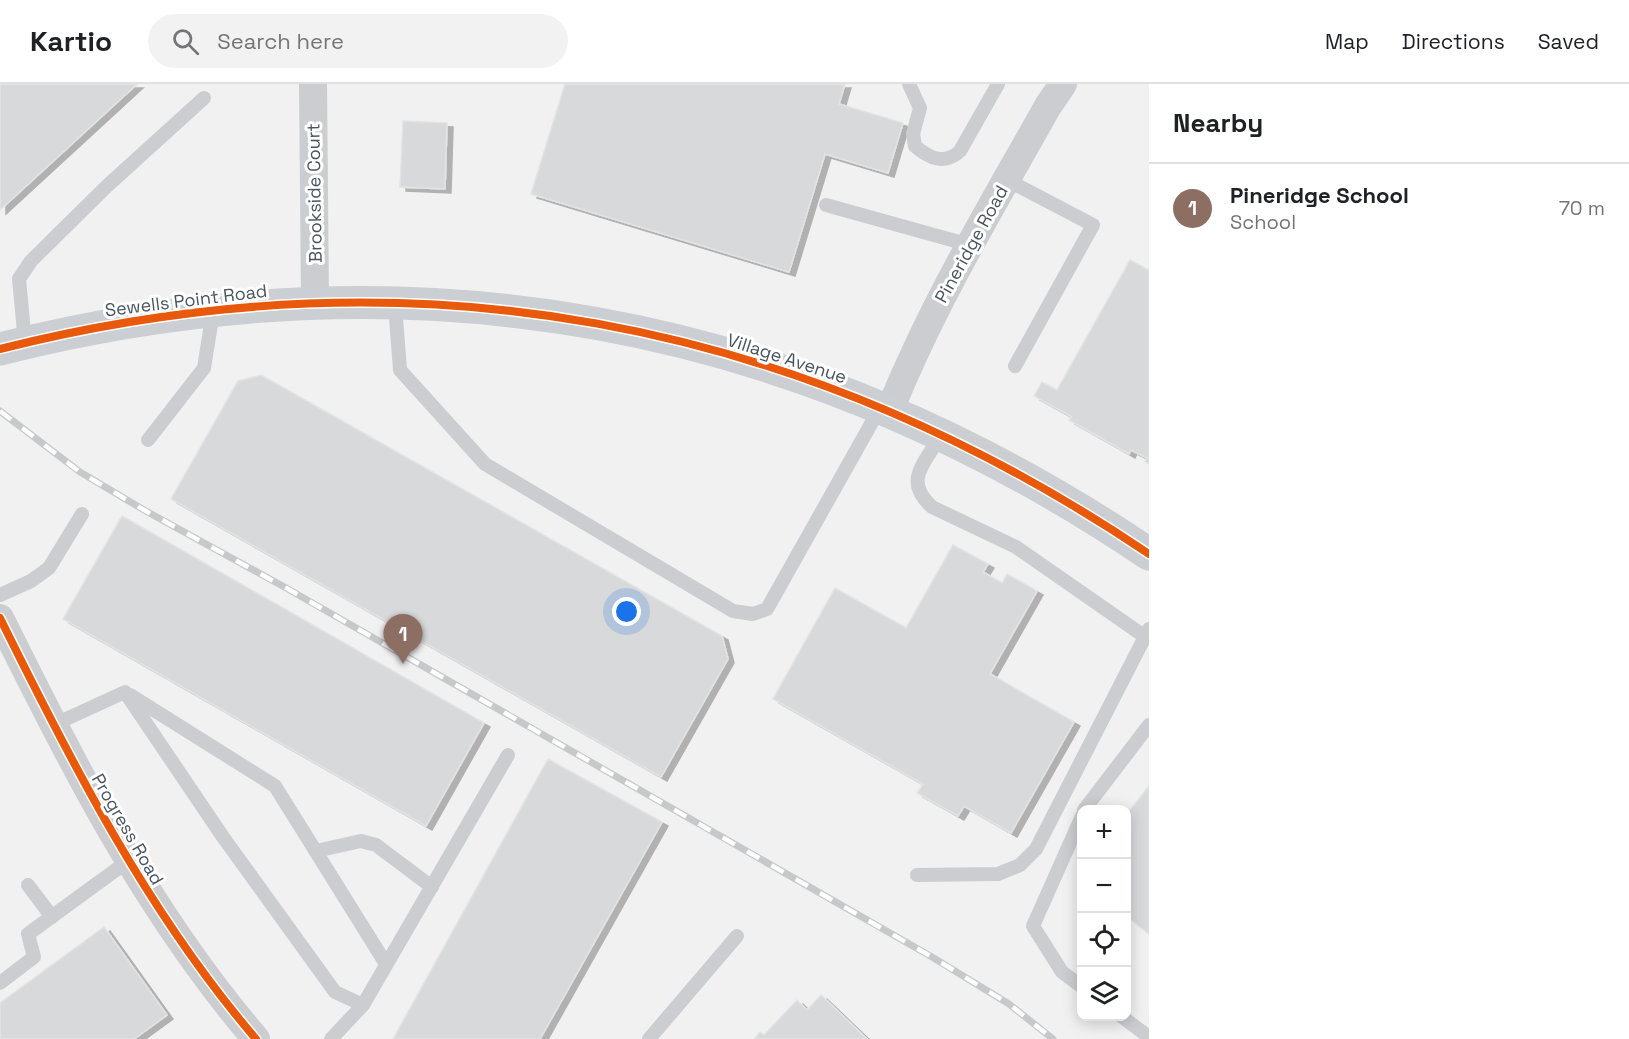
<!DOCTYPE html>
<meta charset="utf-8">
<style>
body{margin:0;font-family:"Space Grotesk",sans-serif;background:#f2f2f2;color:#202124}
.controls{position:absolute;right:18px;bottom:18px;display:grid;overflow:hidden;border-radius:12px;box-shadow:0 3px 15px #0003}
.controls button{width:54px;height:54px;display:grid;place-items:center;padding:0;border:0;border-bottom:2px solid #e0e0e0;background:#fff;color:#202124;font:30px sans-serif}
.you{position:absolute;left:627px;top:528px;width:21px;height:21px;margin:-15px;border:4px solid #fff;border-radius:50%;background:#1a73e8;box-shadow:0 0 0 9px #1a73e833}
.badge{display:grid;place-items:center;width:39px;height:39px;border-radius:50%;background:#848c92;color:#fff;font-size:20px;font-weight:700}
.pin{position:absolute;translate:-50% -50px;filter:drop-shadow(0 2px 3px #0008)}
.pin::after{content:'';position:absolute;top:32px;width:21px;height:18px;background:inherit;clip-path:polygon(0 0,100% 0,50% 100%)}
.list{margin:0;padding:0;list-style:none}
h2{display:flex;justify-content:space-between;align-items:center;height:78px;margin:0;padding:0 24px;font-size:26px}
h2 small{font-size:20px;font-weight:400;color:#757577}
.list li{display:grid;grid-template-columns:39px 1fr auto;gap:18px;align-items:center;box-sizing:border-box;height:90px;padding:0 24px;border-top:2px solid #e0e0e0}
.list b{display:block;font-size:22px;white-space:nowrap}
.list p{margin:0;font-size:20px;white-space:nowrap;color:#757577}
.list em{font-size:20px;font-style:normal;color:#757577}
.icon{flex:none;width:33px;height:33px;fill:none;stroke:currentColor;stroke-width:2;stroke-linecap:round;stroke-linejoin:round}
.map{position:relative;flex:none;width:1149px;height:955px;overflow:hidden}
header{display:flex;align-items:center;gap:36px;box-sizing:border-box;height:84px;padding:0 30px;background:#fff;border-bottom:2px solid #e0e0e0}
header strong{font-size:28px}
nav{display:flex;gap:33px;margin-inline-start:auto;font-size:21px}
.search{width:420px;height:54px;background:#f2f2f2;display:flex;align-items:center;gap:15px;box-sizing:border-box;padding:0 21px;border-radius:33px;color:#757577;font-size:22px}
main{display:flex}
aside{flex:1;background:#fff}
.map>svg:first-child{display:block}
.building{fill:#d8d9da;stroke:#e3e3e4;stroke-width:1.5;filter:url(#shadow)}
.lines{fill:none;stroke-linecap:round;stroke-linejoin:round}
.lane{stroke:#cbcdd0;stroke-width:14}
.street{stroke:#cbcdd0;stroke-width:28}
.secondary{stroke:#cbced2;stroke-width:33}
.rail-casing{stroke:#c6c8ca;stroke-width:7}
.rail{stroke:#fff;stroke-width:4.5;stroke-dasharray:14;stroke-linecap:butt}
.cycleway-casing{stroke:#fff;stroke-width:11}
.cycleway{stroke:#e8590c;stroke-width:8}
.labels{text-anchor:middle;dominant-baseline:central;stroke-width:6;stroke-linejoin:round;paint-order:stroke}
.street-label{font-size:18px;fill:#48555f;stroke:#fff}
</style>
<header>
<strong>Kartio</strong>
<div class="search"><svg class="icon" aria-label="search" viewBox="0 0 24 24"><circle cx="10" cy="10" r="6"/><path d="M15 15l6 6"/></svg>Search here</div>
<nav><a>Map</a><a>Directions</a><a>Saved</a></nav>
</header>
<main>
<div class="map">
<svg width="1149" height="955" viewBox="0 0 1149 955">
<defs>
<filter id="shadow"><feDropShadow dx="6" dy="4" stdDeviation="0" flood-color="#0004"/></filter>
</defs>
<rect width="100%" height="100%" fill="#f2f1f1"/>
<g class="building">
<polygon points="0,0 137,0 0,126"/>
<polygon points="565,0 845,0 839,20 903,39 888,89 825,70 789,188 531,110"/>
<polygon points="403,37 447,39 445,105 400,103"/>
<polygon points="1130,176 1149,186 1149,380 1145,378 1147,374 1131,366 1129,370 1069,336 1072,333 1034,312 1042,298 1057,306"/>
<polygon points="261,291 722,552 728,575 661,693 171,415 238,297"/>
<polygon points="122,432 484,639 426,742 63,535"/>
<polygon points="953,461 988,480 983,488 1002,499 1007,490 1037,507 990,590 1074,638 1011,749 964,722 958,732 917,709 923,700 773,615 835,504 906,544"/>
<polygon points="548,675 662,738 540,955 393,955"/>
<polygon points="1149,702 1149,850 1126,832 1126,731"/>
<polygon points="104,843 167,931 134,955 0,955 0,919"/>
<polygon points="821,911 867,955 754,955 760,948 764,951 797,916 807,926"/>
</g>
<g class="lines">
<g class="lane">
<path d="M909 0 920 24 913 50 915 62C930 75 945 81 960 67L998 0"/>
<polyline points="1007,96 1093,141 1015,282"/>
<polyline points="826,121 970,161"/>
<polyline points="395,221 400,286 485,380 733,527 753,530 767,525 880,324"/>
<polyline points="25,258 19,195 31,177 107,102 204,14"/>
<path d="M940 353C924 380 903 397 932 423L1016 463 1144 552"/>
<polyline points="148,356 204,284 213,228"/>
<polyline points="0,511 31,497 49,484 82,430"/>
<polyline points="130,611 275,702 386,880"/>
<polyline points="53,641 125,608 223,753 335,908 363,921"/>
<polyline points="1084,726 1149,641"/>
<polyline points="1082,732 1033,842 1062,888 1082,903"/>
<polyline points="316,767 361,757 376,761 432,803"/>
<polyline points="917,791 998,790 1020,781 1036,765 1149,545"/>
<polyline points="28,801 52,833"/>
<polyline points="0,899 34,873 28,850 128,777"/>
<polyline points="1121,932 1149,953"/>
<polyline points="331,955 363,921 508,671"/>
<polyline points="649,955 737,852"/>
</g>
<g class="street">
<polyline points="313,0 315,218"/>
<path d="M890 326C933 219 992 122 1048 22L1063 0"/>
<path d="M0 534C73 682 148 829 256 955"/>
</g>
<path class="secondary" d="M0 265C412 161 798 233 1149 470"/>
<defs>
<polyline id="rail" points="0,327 80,388 144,426 288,505 932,873 1009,920 1053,955"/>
</defs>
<use href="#rail" class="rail-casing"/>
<use href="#rail" class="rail"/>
<defs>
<g id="cycleway">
<path d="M0 265C412 161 798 233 1149 470"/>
<path d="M0 534C73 682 148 829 256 955"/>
</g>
</defs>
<use href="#cycleway" class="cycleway-casing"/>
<use href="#cycleway" class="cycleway"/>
</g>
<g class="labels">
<g class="street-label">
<text transform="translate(314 109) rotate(-91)">Brookside Court</text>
<text transform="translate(971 160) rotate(-61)">Pineridge Road</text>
<text transform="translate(186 216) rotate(-7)">Sewells Point Road</text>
<text transform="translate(787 274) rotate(18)">Village Avenue</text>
<text transform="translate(128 745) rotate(60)">Progress Road</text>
</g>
</g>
</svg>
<div class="controls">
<button>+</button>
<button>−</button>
<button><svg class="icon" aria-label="locate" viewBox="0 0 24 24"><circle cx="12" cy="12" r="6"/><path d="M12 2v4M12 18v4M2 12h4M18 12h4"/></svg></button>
<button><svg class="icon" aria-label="layers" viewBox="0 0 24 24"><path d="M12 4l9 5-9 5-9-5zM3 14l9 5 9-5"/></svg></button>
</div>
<div class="you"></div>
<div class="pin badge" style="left:403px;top:580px;background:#8d6e63">1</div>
</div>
<aside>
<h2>Nearby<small></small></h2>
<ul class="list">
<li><span class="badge" style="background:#8d6e63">1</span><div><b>Pineridge School</b><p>School</p></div><em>70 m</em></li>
</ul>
</aside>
</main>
